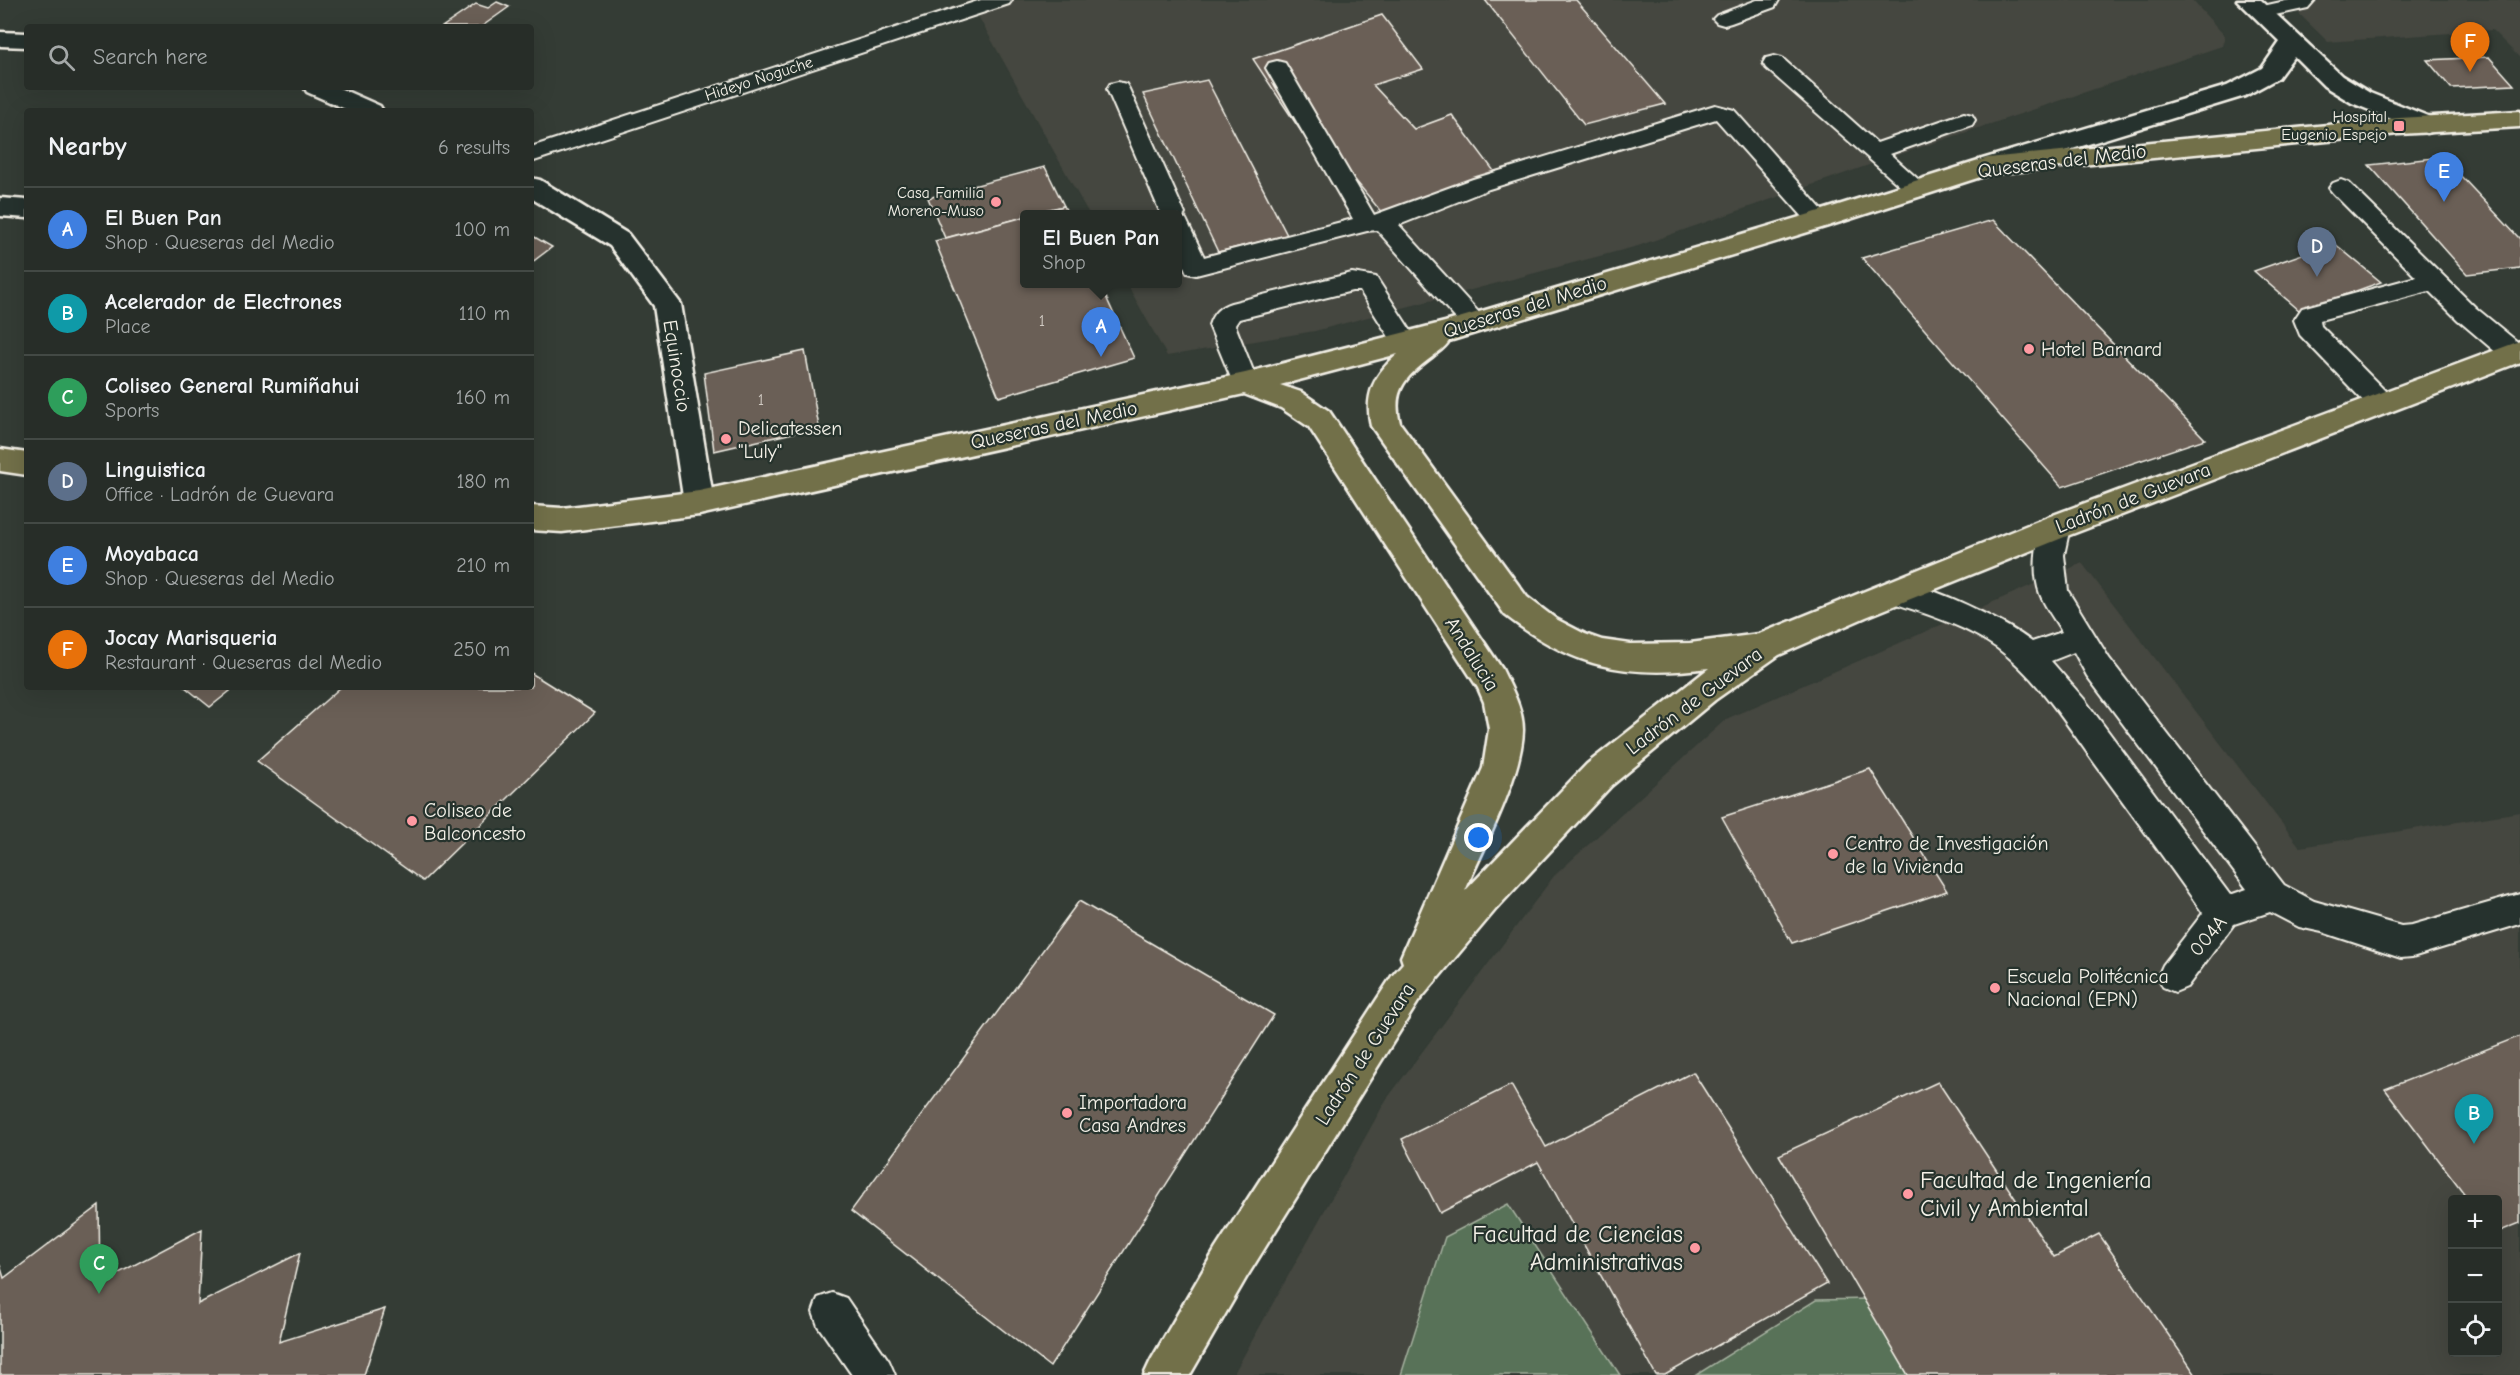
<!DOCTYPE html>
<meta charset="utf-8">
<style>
body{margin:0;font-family:"Comic Neue",sans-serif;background:#2f3530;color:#f1f3f6}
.controls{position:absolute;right:18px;bottom:18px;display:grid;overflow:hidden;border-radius:6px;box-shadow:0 6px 24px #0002}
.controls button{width:54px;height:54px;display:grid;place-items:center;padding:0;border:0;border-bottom:2px solid #434945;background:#272d28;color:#f1f3f6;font:30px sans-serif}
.you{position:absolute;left:1479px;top:838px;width:21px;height:21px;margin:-15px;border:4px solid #fff;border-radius:50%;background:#1a73e8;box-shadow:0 0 0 9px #1a73e833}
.badge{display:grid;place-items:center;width:39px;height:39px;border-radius:50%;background:#8abfa5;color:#fff;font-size:20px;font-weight:700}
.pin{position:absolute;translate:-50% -50px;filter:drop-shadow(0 2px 3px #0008)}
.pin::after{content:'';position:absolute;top:32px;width:21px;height:18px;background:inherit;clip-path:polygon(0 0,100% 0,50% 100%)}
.popup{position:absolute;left:1020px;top:210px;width:162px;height:78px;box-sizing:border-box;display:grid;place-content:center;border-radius:6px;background:#272d28;filter:drop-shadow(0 2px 4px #0005);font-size:20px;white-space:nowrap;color:#a4a8a8}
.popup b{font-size:22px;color:#f1f3f6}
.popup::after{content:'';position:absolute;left:50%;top:100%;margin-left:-12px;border:12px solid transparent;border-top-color:#272d28}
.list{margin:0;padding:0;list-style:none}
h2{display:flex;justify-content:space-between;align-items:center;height:78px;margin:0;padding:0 24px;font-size:26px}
h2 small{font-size:20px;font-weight:400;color:#a4a8a8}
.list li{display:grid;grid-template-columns:39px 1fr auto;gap:18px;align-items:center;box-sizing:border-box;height:84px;padding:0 24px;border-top:2px solid #434945}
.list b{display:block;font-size:22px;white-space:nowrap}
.list p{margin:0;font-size:20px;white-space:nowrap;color:#a4a8a8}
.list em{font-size:20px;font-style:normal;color:#a4a8a8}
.icon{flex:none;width:33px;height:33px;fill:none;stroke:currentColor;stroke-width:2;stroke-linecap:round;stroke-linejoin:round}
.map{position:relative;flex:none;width:2520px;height:1375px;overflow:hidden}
.search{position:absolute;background:#272d28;box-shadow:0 6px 24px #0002;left:24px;top:24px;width:510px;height:66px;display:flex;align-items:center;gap:15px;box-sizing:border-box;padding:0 21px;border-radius:6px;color:#a4a8a8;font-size:22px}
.panel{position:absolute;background:#272d28;box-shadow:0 6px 24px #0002;left:24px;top:108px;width:510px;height:582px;border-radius:6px}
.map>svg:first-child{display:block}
.built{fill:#44463f;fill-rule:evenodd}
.green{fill:#587258;stroke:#a6b2a0;stroke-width:1.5}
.building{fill:#6a5f56;stroke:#f4f1e8;stroke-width:1.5}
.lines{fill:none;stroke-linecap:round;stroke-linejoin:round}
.lane-casing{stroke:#f4f1e8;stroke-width:4}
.street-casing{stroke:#f4f1e8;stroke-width:5}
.primary-casing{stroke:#f4f1e8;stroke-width:5}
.lane{fill:#26332d;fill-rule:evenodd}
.street{fill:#26332d;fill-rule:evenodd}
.primary{fill:#726f4a;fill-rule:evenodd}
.poi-dot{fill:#ff9aa2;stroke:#26332d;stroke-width:2}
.labels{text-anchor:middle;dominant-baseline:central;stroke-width:4.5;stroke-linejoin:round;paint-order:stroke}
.far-street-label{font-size:16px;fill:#f4f1e8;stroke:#26332d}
.far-poi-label{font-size:16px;fill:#f4f1e8;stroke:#26332d;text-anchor:end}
.number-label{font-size:16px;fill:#d2ccc4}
.street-label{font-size:20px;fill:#f4f1e8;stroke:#26332d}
.poi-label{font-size:20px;fill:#f4f1e8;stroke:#26332d;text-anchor:start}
.near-poi-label{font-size:24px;fill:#f4f1e8;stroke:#26332d;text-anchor:start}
</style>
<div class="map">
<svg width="2520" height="1375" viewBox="0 0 2520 1375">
<rect width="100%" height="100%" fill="#343c35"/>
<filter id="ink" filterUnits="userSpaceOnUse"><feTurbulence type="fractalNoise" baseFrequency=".0167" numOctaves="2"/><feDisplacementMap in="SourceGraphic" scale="12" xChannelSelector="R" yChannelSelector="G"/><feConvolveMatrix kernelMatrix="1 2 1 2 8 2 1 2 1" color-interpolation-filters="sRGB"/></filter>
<g filter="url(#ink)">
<g class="built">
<polygon points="969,0 2192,0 2225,36 2222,46 1869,165 1638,246 1315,331 1167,356 1127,284 1178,284 1178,214 1089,214"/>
<polygon points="2285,0 2520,0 2520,58 2492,30 2328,42"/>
<path d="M2082 563 2300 847 2520 812V1375H1233L1386 1100 1554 876 1726 719ZM2452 1200H2498V1352H2452Z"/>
</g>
<g class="green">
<polygon points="1508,1204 1620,1375 1401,1375 1445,1237"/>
<polygon points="1869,1299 1920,1375 1696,1375 1816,1300"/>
</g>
<g class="building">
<polygon points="1485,0 1576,0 1665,104 1584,125"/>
<polygon points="497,2 509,7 481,27 442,27 476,4 488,8"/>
<polygon points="1382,15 1423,69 1373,85 1414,129 1452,115 1497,175 1382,213 1343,165 1326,169 1253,59"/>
<polygon points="2489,57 2514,85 2451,88 2427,60"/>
<polygon points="1207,80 1287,235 1218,252 1143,94"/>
<polygon points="2443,157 2520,239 2520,268 2467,274 2369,165"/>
<polygon points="1045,167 1064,206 1024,214 1024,217 945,238 928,198"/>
<polygon points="1064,206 1068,214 1033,214"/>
<polygon points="1024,217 1024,284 1100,284 1134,358 999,397 935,241"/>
<polygon points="1993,220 2205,439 2062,487 1862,258"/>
<polygon points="531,235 552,247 531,263"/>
<polygon points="2334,243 2381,282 2300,311 2254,271"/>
<polygon points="805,351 819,427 714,451 704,373"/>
<polygon points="531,673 595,713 423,881 257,761 341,687 531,687"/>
<polygon points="185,687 235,687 210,707"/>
<polygon points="1870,769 1947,891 1792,943 1722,817"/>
<polygon points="1079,901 1274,1015 1050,1367 851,1211"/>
<polygon points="2520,1036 2520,1223 2498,1232 2498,1200 2469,1200 2385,1089"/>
<polygon points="1693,1072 1827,1284 1665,1375 1656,1375 1538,1162 1440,1213 1402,1139 1511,1085 1546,1147"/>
<polygon points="1938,1082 2054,1257 2099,1234 2196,1375 1908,1375 1779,1155"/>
<polygon points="99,1206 100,1283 202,1229 198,1304 300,1253 279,1342 385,1309 364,1375 0,1375 0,1265 4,1278"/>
</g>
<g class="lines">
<defs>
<g id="lane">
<polygon points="981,0 1012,0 1009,4 531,162 531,147"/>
<polygon points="1757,0 1779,0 1775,7 1731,23 1724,25 1717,23 1713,19 1717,15"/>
<polygon points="2290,0 2315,0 2308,8 2261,18 2254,16 2251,12 2254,8"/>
<polygon points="1774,56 1782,58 1877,143 1964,113 1972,115 1975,120 1972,125 1890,154 1929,189 1925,194 1917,197 1909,194 1766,68 1763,63 1766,58"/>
<polygon points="1277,61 1285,63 1288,68 1374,215 1473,179 1715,105 1734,110 1831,220 1827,226 1819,228 1811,226 1716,119 1489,189 1399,225 1482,316 1486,322 1482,328 1473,331 1464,328 1377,230 1367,231 1196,275 1187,273 1178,252 1178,214 1161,214 1107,89 1110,84 1118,82 1126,84 1129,89 1185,214 1182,218 1186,219 1204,257 1353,219 1266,68 1269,63"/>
<polygon points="2341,180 2349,183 2476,308 2520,344 2520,360 2514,362 2505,360 2458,320 2429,291 2320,320 2321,326 2390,396 2394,403 2390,410 2381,413 2372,410 2300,335 2294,320 2302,308 2416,277 2333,193 2329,188 2333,183"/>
<path d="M1352 273 1376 277 1418 342 1414 348 1405 351 1396 348 1360 291H1352L1239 319 1235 325 1258 383 1254 390 1245 393 1236 390 1209 325C1213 313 1219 307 1231 303Z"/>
<path d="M2056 516 2066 519 2070 527 2064 555 2068 591 2109 658 2284 885 2314 901 2401 926 2412 925 2520 894V924L2412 957 2401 958 2322 932 2299 927 2270 912 2234 924 2187 987 2175 992 2163 987 2158 976 2163 965 2203 913C2168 863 2132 814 2096 765 2066 724 2038 678 1997 648 1963 624 1923 613 1884 600L1880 592 1884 584C1914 574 2007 622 2032 642L2062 632C2055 620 2045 607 2040 594 2032 572 2035 540 2046 519ZM2074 652 2087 676 2247 889 2230 895 2084 699 2051 661Z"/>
<polygon points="832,1293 846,1298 889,1361 895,1375 852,1375 818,1326 813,1312 818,1298"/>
</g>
<g id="street">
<polygon points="2237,0 2261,0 2342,76 2370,93 2435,119 2438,125 2435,131 2426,133 2352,103 2324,86 2294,56 2278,78 2245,96 1997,172 1988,174 1979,172 1975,166 1979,160 2227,86 2262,68 2280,42"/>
<polygon points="0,32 27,33 27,47 0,46"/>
<polygon points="304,87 337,87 380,106 383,111 350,111 307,92"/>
<polygon points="531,178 540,180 628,234 681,304 714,503 710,511 699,515 688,511 684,503 654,306 610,246 531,198"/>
<polygon points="0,198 27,200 27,218 0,216"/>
</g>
<g id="primary">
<path d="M2520 111V127L2399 134 1990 174 1828 226 1449 341C1445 348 1438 352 1432 357 1407 376 1391 389 1400 423L1527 597 1556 619 1585 634 1602 640 1630 644 1690 643 1759 634 2045 518 2520 341V362L2067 536 1866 617 1779 655 1715 700 1611 786 1496 909 1418 1002 1246 1278 1190 1375H1144L1151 1360 1216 1248 1392 976 1403 963 1401 957 1483 768 1489 729 1484 702 1478 688 1309 427 1281 408 1244 394 699 515 562 532 531 530V506L562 508 699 491 1245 373 1445 322 1810 214 1988 158 2399 118ZM1398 354C1374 374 1364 395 1371 426L1505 615C1572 667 1625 679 1709 668L1587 764 1465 891C1484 847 1522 776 1523 730 1523 708 1511 688 1502 669L1329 411 1301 392 1280 385Z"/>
<polygon points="0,449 27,453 27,475 0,471"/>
</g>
</defs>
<use href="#lane" class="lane-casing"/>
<use href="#street" class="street-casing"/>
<use href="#primary" class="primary-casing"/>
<use href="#lane" class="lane"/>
<use href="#street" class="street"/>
<use href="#primary" class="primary"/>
</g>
</g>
<g class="poi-dot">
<rect x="2393" y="120" width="12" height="12" rx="3"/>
<circle cx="996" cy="202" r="6"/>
<circle cx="2029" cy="349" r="6"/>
<circle cx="726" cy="439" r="6"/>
<circle cx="412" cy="821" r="6"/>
<circle cx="1833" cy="854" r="6"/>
<circle cx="1995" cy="988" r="6"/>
<circle cx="1067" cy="1113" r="6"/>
<circle cx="1908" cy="1194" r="6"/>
<circle cx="1695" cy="1248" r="6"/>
</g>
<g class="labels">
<g class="far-street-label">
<text transform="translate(759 79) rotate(-18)">Hideyo Noguche</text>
</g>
<g class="far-poi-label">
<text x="2387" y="117">Hospital<tspan x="2387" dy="18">Eugenio Espejo</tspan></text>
<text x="984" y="193">Casa Familia<tspan x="984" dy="18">Moreno-Muso</tspan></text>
</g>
<g class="number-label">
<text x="1042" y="321">1</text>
<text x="761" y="400">1</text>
</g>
<g class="street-label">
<text transform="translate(2062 161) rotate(-7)">Queseras del Medio</text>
<text transform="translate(1525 307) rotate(-17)">Queseras del Medio</text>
<text transform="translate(677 366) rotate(81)">Equinoccio</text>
<text transform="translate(1054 425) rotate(-12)">Queseras del Medio</text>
<text transform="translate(2133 498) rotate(-21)">Ladrón de Guevara</text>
<text transform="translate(1472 654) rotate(58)">Andalucia</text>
<text transform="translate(1694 701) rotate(-37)">Ladrón de Guevara</text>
<text transform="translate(2208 936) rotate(-50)">004A</text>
<text transform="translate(1365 1054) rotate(-57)">Ladrón de Guevara</text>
</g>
<g class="poi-label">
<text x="2041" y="349">Hotel Barnard</text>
<text x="738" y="428">Delicatessen<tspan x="738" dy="23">"Luly"</tspan></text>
<text x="424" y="810">Coliseo de<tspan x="424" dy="23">Balconcesto</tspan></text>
<text x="1845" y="843">Centro de Investigación<tspan x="1845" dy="23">de la Vivienda</tspan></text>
<text x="2007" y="976">Escuela Politécnica<tspan x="2007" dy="23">Nacional (EPN)</tspan></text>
<text x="1079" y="1102">Importadora<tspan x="1079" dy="23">Casa Andres</tspan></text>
</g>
<g class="near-poi-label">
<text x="1920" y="1180">Facultad de Ingeniería<tspan x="1920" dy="28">Civil y Ambiental</tspan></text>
<text x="1683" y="1234" text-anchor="end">Facultad de Ciencias<tspan x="1683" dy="28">Administrativas</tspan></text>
</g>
</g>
</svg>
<div class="controls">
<button>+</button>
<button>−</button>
<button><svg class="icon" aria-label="locate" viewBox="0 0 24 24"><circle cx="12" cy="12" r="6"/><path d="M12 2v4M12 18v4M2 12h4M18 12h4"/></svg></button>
</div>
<div class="you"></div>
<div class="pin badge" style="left:1101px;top:357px;background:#3f7fe0">A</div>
<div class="popup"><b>El Buen Pan</b>Shop</div>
<div class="pin badge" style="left:2474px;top:1144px;background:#0f9aa8">B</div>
<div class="pin badge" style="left:99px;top:1294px;background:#2e9e5b">C</div>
<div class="pin badge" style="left:2317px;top:277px;background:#5c6f8a">D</div>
<div class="pin badge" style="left:2444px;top:202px;background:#3f7fe0">E</div>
<div class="pin badge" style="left:2470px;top:72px;background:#e8710a">F</div>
<div class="search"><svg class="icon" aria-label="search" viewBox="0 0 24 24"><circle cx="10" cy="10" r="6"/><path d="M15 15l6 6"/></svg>Search here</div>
<section class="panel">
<h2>Nearby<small>6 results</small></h2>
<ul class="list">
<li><span class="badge" style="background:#3f7fe0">A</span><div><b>El Buen Pan</b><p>Shop · Queseras del Medio</p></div><em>100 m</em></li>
<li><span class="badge" style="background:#0f9aa8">B</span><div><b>Acelerador de Electrones</b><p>Place</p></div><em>110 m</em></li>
<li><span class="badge" style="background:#2e9e5b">C</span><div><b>Coliseo General Rumiñahui</b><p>Sports</p></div><em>160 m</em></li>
<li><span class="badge" style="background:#5c6f8a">D</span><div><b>Linguistica</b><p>Office · Ladrón de Guevara</p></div><em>180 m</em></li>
<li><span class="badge" style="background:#3f7fe0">E</span><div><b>Moyabaca</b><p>Shop · Queseras del Medio</p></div><em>210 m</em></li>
<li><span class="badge" style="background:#e8710a">F</span><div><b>Jocay Marisqueria</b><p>Restaurant · Queseras del Medio</p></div><em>250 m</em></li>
</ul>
</section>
</div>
